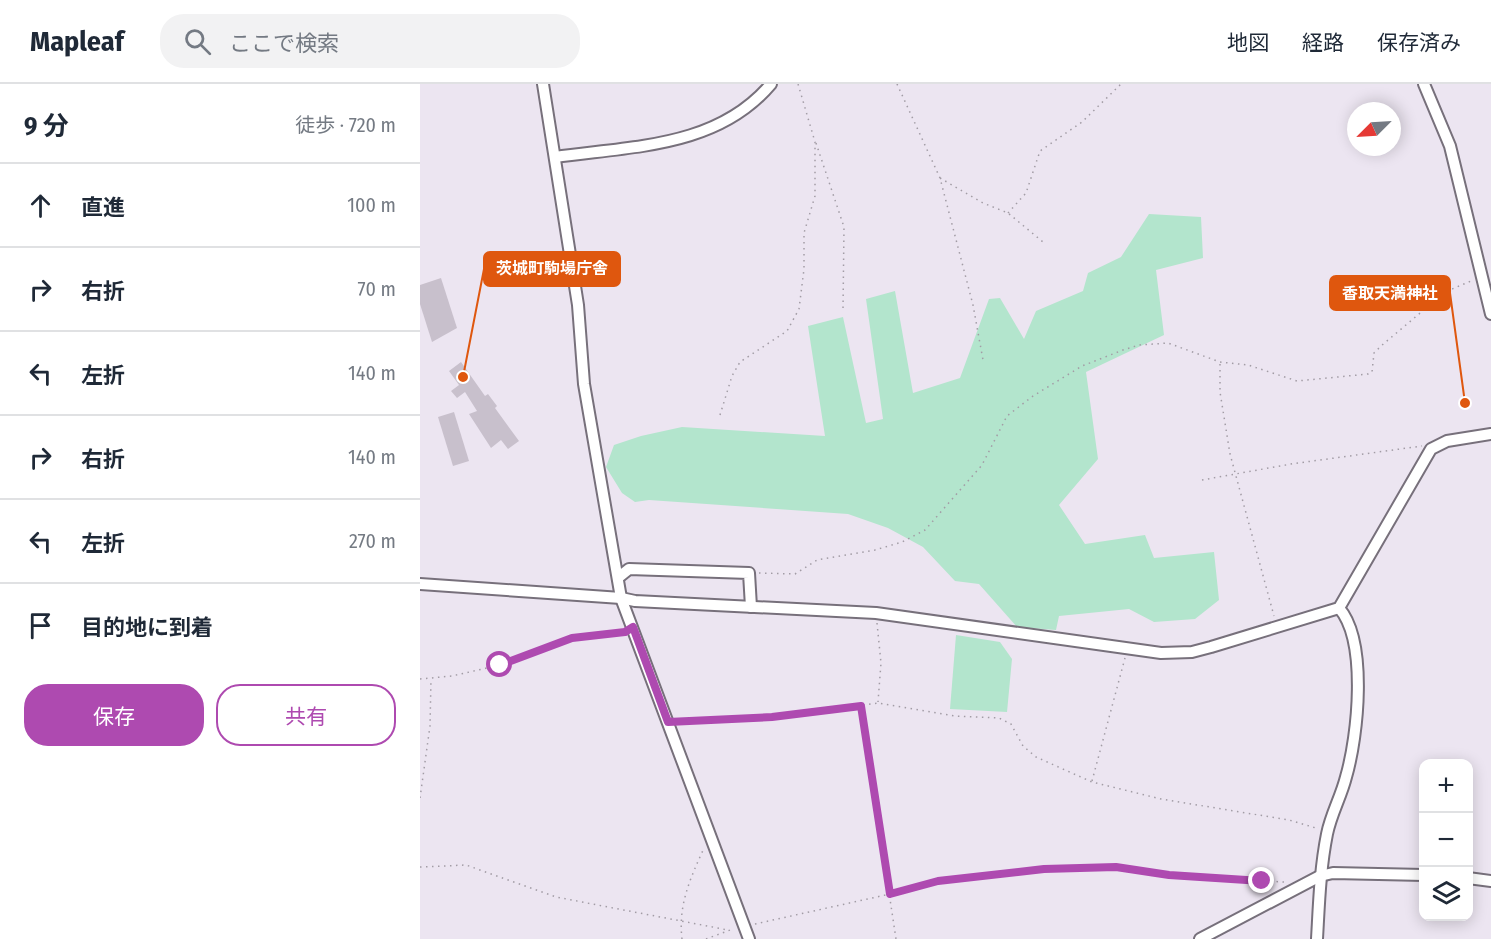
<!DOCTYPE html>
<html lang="ja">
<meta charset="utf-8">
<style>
body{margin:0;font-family:"Fira Sans Condensed","Noto Sans JP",sans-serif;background:#f2f2f3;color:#1f2937}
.controls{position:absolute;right:18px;bottom:18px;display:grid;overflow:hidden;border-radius:12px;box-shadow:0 3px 15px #0003}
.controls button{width:54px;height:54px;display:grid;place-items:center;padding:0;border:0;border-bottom:2px solid #e0e1e3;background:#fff;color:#1f2937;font:30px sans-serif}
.compass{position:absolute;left:927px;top:18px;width:54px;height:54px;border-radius:50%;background:#fff;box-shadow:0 3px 15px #0003;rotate:246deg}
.stop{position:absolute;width:18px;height:18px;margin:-14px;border:4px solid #ae4ab0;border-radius:50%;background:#fff}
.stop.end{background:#ae4ab0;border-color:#fff;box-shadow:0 2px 6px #0008}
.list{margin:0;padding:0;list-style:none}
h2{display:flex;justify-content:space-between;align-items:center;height:78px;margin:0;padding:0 24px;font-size:26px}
h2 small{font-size:20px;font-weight:400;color:#747a83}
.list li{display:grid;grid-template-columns:39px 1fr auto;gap:18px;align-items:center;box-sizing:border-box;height:84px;padding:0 24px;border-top:2px solid #e0e1e3}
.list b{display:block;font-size:22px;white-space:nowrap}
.list em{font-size:20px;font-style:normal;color:#747a83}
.actions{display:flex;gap:12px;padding:18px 24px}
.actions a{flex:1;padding:14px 0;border:2px solid #ae4ab0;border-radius:24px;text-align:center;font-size:21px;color:#ae4ab0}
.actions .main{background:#ae4ab0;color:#fff}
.icon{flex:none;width:33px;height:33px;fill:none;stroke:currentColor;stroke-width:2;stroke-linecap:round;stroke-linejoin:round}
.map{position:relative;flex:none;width:1071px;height:855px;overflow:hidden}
header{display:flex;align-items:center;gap:36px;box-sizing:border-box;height:84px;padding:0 30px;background:#fff;border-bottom:2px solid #e0e1e3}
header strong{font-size:28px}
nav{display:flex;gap:33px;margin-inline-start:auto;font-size:21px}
.search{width:420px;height:54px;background:#f2f2f3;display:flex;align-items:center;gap:15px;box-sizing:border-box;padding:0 21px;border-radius:24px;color:#747a83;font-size:22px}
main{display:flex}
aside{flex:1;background:#fff}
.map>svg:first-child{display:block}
.green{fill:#b3e5cd}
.building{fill:#c8c0cc}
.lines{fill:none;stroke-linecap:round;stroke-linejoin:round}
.minor-casing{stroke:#77707b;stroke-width:14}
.path{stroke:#a29ca5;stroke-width:1.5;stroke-dasharray:1.5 4.5;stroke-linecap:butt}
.minor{stroke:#fff;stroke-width:10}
.route{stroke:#ae4ab0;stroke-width:8}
.leader{fill:none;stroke:#df570e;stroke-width:2}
.callout-dot{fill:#df570e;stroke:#fff;stroke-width:2}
.callout{fill:#df570e;stroke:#df570e;stroke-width:2}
.callout-label{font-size:16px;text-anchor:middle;font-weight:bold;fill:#fff}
</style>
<header>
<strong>Mapleaf</strong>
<div class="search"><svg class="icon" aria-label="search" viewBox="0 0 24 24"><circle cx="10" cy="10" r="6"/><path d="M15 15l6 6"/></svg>ここで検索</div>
<nav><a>地図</a><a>経路</a><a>保存済み</a></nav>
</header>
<main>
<aside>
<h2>9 分<small>徒歩 · 720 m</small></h2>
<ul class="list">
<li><svg class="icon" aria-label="ahead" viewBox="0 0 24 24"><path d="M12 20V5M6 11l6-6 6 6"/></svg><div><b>直進</b></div><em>100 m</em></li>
<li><svg class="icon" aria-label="right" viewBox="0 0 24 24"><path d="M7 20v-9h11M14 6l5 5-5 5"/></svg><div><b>右折</b></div><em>70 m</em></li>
<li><svg class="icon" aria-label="left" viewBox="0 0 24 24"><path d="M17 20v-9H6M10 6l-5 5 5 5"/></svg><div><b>左折</b></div><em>140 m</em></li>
<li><svg class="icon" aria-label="right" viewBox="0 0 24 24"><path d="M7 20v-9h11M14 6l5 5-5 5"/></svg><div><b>右折</b></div><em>140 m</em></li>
<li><svg class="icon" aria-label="left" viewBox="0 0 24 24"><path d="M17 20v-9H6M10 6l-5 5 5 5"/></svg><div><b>左折</b></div><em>270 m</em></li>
<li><svg class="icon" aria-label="arrive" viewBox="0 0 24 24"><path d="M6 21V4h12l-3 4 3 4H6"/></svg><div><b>目的地に到着</b></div></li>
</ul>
<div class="actions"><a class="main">保存</a><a>共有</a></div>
</aside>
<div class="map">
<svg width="1071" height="855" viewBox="0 0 1071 855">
<rect width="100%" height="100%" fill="#ece5f1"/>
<g class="green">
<polygon points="729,130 781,133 783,174 736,186 744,251 666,288 678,375 639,421 665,460 725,451 734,474 794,468 799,516 775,535 734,538 709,525 639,532 636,546 597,543 559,500 535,497 503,463 468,444 428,430 229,416 215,418 202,409 186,383 194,361 221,352 262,343 405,352 388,242 423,233 446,339 463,335 446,215 475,207 493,309 540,294 569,215 580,214 604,255 616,227 663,207 668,189 701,173"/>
<polygon points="536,551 580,558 592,575 587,628 530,625"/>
</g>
<g class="building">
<polygon points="21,194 37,244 12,258 0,220 0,201"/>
<polygon points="41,278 65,312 68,310 77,322 75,324 99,357 88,365 81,356 71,364 49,330 57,327 45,308 37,314 31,307 39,301 29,287"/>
<polygon points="34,328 49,377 33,382 18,333"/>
</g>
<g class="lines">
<defs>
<g id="minor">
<polyline points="123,0 158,221 164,300 201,514 329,855"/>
<polyline points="1004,0 1030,62 1071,230"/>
<path d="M135 73C212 62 297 64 351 0"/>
<polyline points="199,493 209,485 329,489 331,523"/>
<polyline points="0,500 201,514 215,517 456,529 741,569 772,568 791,563 919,524 1011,365 1027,357 1071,350"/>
<polyline points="1048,794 1071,797"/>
<polyline points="780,855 900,792 913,789 1004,791"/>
<path d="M897 855C899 820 900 785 907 750 911 730 921 713 926 693 938 652 948 557 919 524"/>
</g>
</defs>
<use href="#minor" class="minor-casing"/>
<g class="path">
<polyline points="477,0 520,94 553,221 563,276"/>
<polyline points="396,59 424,143 423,225"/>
<polyline points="520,94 563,119 588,129 623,158"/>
<polyline points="588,129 606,109 620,67 662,38 701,0"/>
<polyline points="800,280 800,308 810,370 854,532"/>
<polyline points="300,331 312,292 320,278 367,247 379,225 384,185 384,149 395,112 395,58 378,0"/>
<polyline points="782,396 871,380 1002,362"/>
<polyline points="339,489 375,490 397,476 455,466 482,458 505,446 562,381 587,332 613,312 662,282 703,266 719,261 748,259 800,278 828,281 877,297 948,290 952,288 954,269 961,262 1025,208 1051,197"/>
<polyline points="457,539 461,579 458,618"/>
<polyline points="0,595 32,592 80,581 152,554 201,548"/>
<polyline points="441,622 476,855"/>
<polyline points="258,637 352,633 458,619 535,632 579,634 591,640 603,662 616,673 672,698 741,715 869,736 896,744"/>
<polyline points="672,697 705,574"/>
<polyline points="0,714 10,642 11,595"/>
<polyline points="0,783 46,781 136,813 308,846"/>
<polyline points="335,840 470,810 518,797 624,785 696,783 749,791 864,798"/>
<path d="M262 855C258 821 270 795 284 764"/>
<polyline points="286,855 313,845"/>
</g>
<use href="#minor" class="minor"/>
</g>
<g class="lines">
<polyline class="route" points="80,581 152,554 205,548 213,543 248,638 352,633 441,622 470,810 518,797 624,785 696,783 749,791 842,797"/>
</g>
<path class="leader" d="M43 293L64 185M1045 319L1030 209"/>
<g class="callout-dot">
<circle cx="43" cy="293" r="6"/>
<circle cx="1045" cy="319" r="6"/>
</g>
<g class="callout">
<rect x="64" y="168" width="136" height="34" rx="6"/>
<rect x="910" y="192" width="120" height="34" rx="6"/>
</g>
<g class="callout-label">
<text x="132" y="190">茨城町駒場庁舎</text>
<text x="970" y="215">香取天満神社</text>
</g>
</svg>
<div class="controls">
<button>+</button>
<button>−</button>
<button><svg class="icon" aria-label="layers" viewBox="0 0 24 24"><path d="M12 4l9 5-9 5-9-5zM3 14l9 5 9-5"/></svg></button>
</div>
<svg class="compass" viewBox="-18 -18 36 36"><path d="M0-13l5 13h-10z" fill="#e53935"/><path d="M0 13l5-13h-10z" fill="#747a83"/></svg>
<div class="stop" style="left:80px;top:581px"></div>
<div class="stop end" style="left:842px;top:797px"></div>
</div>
</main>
